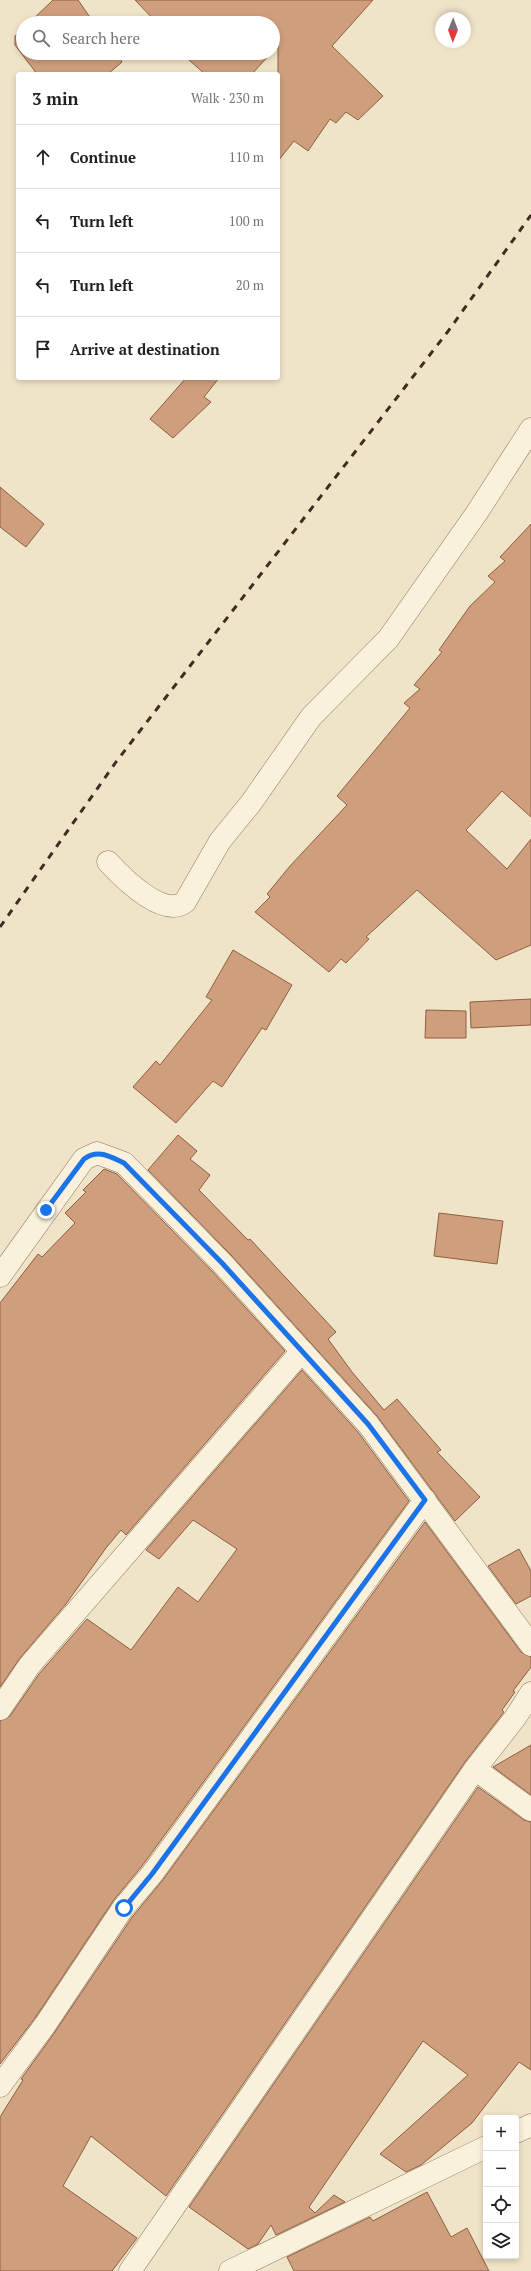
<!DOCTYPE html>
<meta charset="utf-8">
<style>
body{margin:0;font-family:"PT Serif",serif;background:#f2f2f2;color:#202124}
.controls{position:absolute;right:12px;bottom:12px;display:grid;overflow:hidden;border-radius:4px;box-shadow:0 2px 6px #0003}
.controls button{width:36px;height:36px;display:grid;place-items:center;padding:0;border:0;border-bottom:1px solid #e0e0e0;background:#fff;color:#202124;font:20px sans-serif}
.compass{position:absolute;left:435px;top:12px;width:36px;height:36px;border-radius:50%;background:#fff;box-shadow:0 2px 6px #0003;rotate:181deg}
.stop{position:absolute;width:12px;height:12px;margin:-9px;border:3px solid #1a73e8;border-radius:50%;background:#fff}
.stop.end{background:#1a73e8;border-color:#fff;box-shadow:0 1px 4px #0008}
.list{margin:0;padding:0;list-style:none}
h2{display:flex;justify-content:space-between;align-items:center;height:52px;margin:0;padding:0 16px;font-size:17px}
h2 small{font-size:13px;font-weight:400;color:#757577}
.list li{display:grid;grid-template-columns:26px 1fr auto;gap:12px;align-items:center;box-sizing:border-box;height:64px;padding:0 16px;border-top:1px solid #e0e0e0}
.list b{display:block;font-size:15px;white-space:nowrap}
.list em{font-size:13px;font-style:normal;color:#757577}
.icon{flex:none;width:22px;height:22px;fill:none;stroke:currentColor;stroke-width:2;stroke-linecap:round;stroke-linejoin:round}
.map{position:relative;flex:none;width:531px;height:2271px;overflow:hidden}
.search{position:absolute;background:#fff;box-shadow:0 2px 6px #0003;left:16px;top:16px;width:264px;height:44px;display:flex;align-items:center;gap:10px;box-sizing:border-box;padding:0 14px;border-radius:22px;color:#757577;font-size:15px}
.panel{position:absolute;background:#fff;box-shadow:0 2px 6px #0003;left:16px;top:72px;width:264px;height:308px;border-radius:4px}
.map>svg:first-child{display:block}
.building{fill:#cf9f7d;stroke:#8d5f41}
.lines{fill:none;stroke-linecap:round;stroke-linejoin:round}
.minor-casing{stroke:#8d765c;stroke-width:23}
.minor{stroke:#faf1dc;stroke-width:22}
.rail{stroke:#3d2e20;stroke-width:3;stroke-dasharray:7 7;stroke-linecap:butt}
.route{stroke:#1a73e8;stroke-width:5}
</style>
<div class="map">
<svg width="531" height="2271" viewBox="0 0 531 2271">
<rect width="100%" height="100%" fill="#f0e4c8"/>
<g class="building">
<polygon points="53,0 78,0 94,23 29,23"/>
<polygon points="135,0 373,0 332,46 383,96 358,120 346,112 336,123 330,119 308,151 294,141 278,161 278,45 273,50 273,23 157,23"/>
<polygon points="23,29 23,53 116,53 122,62 108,74 37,74 15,45 15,36"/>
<polygon points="186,53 271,53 252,74 205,74 189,60 191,58"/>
<polygon points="186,378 219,378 204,397 211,402 173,438 150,419"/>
<polygon points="0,487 44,524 26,547 0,527"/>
<polygon points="531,524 531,817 502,791 466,830 507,869 531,839 531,945 496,960 417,890 366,937 369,939 346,963 341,959 329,972 255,912 270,897 267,894 290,866 347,805 337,796 410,708 404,703 420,689 414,685 442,652 439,650 470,606 495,582 488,576 505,561 500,557"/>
<polygon points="233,950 292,985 266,1030 262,1028 222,1087 213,1081 176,1123 133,1087 156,1061 160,1065 212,1000 206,997"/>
<polygon points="531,999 531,1025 471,1028 470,1002"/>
<polygon points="426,1010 466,1011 466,1038 425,1038"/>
<polygon points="178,1135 197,1151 190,1159 210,1175 199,1190 248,1240 250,1239 336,1332 328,1339 352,1372 384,1410 397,1399 441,1450 437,1452 480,1497 455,1521 377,1416 231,1255 148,1170"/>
<polygon points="104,1169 117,1174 213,1272 285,1351 126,1535 121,1530 106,1548 66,1604 20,1658 0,1687 0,1303 38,1254 42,1257 75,1223 65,1213 86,1192 83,1190"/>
<polygon points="439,1213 503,1221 497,1264 434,1256"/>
<polygon points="302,1370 358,1432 409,1501 142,1866 113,1901 35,2018 0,2064 0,1721 10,1716 39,1674 87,1619 131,1650 178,1587 198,1602 237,1549 193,1520 159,1559 146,1550"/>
<polygon points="425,1522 521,1652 531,1657 531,1667 513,1691 515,1692 502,1710 504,1712 465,1762 166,2196 91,2136 63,2186 137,2238 112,2271 0,2271 0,2117 23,2080 21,2079 55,2032 133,1916 162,1881"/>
<polygon points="519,1549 531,1571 531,1596 516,1604 488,1566"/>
<polygon points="531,1745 531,1795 493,1767"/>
<polygon points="478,1787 524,1820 531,1822 531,2070 519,2062 472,2123 421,2165 406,2172 380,2154 468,2075 423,2041 309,2207 315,2213 334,2195 345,2202 276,2235 271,2225 258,2244 248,2249 189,2207"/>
<polygon points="427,2192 451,2237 467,2228 489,2271 294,2271 287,2257 370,2217 373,2221"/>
</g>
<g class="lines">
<defs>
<g id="minor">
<path d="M108 862C123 878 163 919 185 902L220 841 251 803 311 717 388 639 476 514 531 429"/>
<polyline points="0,1276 84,1159 97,1153 124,1163 222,1263 368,1424 531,1645"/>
<polyline points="531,1693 515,1718 475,1769 531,1810"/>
<polyline points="0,1709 29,1666 302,1351"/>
<polyline points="0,2086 45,2025 123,1908 152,1874 425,1500"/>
<polyline points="516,2132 531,2125"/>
<polyline points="130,2271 475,1769"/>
<polyline points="230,2271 486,2147"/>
</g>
</defs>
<use href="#minor" class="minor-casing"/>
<use href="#minor" class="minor"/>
<polyline class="rail" points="0,927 116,762 449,330 531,215"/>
</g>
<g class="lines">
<path class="route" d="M46 1210 84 1159C98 1149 109 1156 124 1163L222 1263 368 1424 425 1500 152 1874 124 1908"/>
</g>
</svg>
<div class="controls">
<button>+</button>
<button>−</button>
<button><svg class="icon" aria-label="locate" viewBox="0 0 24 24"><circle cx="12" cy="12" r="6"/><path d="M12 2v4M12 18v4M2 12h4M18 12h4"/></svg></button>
<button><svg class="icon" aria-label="layers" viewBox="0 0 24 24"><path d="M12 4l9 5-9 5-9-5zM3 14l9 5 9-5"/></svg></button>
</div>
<svg class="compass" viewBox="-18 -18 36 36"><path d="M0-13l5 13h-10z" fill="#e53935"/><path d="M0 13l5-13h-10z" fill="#757577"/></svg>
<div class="stop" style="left:124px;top:1908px"></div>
<div class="stop end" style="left:46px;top:1210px"></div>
<div class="search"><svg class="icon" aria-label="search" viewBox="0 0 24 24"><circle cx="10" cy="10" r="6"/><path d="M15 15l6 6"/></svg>Search here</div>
<section class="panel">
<h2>3 min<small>Walk · 230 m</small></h2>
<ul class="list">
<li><svg class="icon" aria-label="ahead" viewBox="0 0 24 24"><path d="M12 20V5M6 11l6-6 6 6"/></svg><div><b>Continue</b></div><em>110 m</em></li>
<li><svg class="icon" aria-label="left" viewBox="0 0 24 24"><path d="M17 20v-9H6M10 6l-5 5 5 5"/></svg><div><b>Turn left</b></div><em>100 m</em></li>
<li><svg class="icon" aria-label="left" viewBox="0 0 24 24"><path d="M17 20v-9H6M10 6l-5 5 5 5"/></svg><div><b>Turn left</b></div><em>20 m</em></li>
<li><svg class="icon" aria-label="arrive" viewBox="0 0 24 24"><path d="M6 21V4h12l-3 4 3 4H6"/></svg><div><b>Arrive at destination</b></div></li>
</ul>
</section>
</div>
